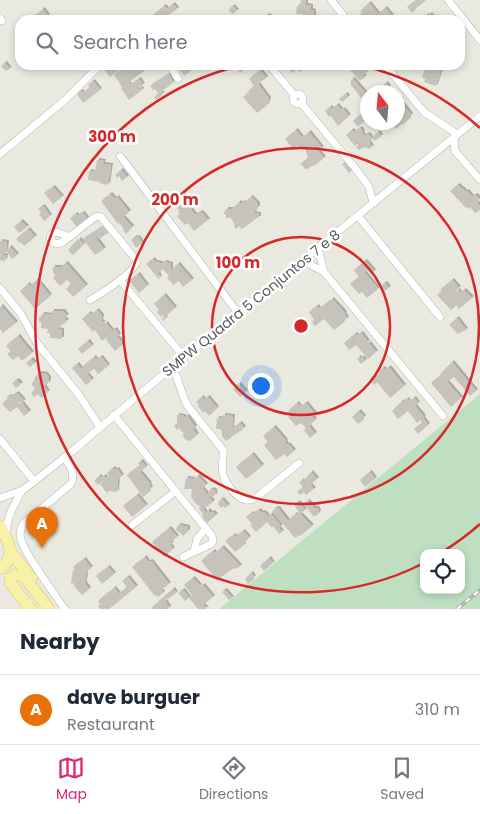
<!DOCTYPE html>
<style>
body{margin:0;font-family:Poppins,sans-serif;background:#f6f6f7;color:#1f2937}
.controls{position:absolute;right:15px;bottom:15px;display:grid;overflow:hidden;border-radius:10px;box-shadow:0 2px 8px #0003}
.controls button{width:45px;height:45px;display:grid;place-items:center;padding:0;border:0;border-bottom:1px solid #e0e1e3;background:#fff;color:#1f2937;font:25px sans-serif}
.compass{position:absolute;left:360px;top:85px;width:45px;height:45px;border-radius:50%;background:#fff;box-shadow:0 2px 8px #0003;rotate:344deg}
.you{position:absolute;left:260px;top:385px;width:18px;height:18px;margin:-12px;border:4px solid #fff;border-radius:50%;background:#1a73e8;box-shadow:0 0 0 8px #1a73e833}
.badge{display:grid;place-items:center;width:32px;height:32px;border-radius:50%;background:#db2777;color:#fff;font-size:16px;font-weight:700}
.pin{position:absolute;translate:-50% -41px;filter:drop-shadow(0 1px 2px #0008)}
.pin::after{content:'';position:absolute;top:26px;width:18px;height:15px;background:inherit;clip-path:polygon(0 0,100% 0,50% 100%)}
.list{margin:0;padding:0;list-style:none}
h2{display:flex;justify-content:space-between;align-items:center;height:65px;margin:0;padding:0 20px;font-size:21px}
h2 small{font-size:16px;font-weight:400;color:#747a83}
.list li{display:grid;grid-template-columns:32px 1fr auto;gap:15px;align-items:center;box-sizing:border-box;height:70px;padding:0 20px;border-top:1px solid #e0e1e3}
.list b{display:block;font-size:19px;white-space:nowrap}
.list p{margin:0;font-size:16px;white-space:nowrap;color:#747a83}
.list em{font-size:16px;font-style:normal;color:#747a83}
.icon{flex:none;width:28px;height:28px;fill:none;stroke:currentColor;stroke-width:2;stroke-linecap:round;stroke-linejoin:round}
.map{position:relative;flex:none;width:480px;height:609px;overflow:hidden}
.search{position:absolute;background:#fff;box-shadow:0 2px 8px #0003;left:15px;right:15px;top:15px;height:55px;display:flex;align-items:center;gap:12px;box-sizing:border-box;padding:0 18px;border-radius:15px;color:#747a83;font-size:19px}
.sheet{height:135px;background:#fff}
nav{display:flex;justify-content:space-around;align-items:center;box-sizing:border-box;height:70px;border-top:1px solid #e0e1e3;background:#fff;font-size:14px;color:#747a83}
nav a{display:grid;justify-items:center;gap:2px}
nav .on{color:#db2777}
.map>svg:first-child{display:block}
.green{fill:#bee0c1;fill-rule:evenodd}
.building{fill:#c6c3bc;filter:url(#shadow)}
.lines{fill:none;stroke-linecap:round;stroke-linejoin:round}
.street-casing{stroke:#b3b5b9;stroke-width:8}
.primary-casing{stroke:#e3c860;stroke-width:12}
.street{stroke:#fff;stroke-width:7}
.primary{stroke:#f7f0a8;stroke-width:11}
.rail-casing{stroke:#b1b2b2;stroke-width:4}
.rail{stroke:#fff;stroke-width:2;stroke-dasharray:5.5;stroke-linecap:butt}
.ring{fill:none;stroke:#d62828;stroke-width:2.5}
.labels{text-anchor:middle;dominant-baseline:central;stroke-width:5;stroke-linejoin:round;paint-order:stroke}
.street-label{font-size:14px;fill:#595b5f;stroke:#fff}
.centre{fill:#d62828;stroke:#fff;stroke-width:2.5}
.ring-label{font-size:15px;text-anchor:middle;font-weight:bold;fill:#d62828;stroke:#fff;stroke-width:5;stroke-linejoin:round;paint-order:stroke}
</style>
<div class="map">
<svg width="480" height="609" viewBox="0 0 480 609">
<defs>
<filter id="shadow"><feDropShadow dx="2" dy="-2" stdDeviation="0" flood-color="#0004"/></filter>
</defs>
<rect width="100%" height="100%" fill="#eae9e0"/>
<path class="green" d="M480 394V609H219ZM424 553H461V590H424Z"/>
<g class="building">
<polygon points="301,0 306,0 306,5 311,6 311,10 314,11 314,19 306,17 306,15 296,14 297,6 300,7"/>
<polygon points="416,0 426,0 413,11 414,11 412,13 407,7"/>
<polygon points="369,3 378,14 385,8 392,16 387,20 371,20 368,15 368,16 370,19 368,20 363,20 359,15 362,13 360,11"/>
<polygon points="173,4 177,9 164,18 164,20 155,20 152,16 164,6 167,9"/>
<polygon points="233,6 237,11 232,14 228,10"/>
<polygon points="43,9 48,16 45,18 43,16 40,19 41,20 27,20 30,17 31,19"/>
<polygon points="430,14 436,20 421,20 427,15 428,16"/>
<polygon points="268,15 272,20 261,20"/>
<polygon points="5,63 10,69 6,71 1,66"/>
<polygon points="104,65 114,65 118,71 110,77 102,67"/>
<polygon points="129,65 140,65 144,71 128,83 130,85 139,79 143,85 137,88 138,90 141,88 142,90 129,100 121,88 124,85 122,87 114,75"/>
<polygon points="178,65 199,65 184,76 176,66"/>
<polygon points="217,65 224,65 228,70 223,72"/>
<polygon points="236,65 243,65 245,68 240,73"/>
<polygon points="287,65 306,65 307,66 300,72 297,69 292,73 286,66"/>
<polygon points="349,65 364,65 369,70 363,75 365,77 360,81 350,70 351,69 348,66"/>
<polygon points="426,66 441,71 436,86 424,82 425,79 422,77"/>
<polygon points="260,70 266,78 258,84 269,99 267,105 257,113 243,97 249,93 248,91 254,86 249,79"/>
<polygon points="169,74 172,80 174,82 161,92 163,94 159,96 160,97 156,100 154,97 159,94 155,89 153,90 150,86"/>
<polygon points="353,79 366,94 361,98 351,85 351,80"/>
<polygon points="93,81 100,90 83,103 77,94 81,91 83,93 90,87 88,85"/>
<polygon points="386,83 389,87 384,90 381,87"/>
<polygon points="346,94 348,97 342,102 339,99"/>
<polygon points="401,102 411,115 408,118 409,119 402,125 401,124 396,129 391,122 398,122 398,105"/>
<polygon points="337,105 342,111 343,109 349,116 338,126 331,116 329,117 325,111 330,107 332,109"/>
<polygon points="362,113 367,119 358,127 353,121"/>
<polygon points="360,128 363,132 362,133 364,136 368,134 372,139 369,142 372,147 369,149 365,147 359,150 356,147 358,145 357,144 355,146 346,135 352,130 354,132"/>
<polygon points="296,130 302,138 309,132 322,148 318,151 324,158 314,166 311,166 308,169 305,169 302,165 299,165 308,158 305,148 297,146 293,149 285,139"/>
<polygon points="378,132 381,136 375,141 372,138"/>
<polygon points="97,160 104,161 103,164 111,165 108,185 99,183 100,182 88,180 89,171 95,172"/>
<polygon points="347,161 353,169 349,173 342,164"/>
<polygon points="121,170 127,177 122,181 119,176 117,178 115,175"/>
<polygon points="458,185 462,189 463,189 465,192 467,191 472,197 475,195 478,197 479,200 476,202 480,206 480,210 475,213 470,207 469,209 467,207 466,208 450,191"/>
<polygon points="53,187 62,197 53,204 44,193"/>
<polygon points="110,194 115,199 117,197 129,212 123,217 132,227 126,234 123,230 124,229 119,223 118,224 101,201"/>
<polygon points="251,197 258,204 258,207 255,210 255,212 253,213 259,214 259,218 254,218 256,219 242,229 239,226 236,229 234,226 235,225 234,223 230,217 230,218 226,218 226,215 223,212 226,211 226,209 232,209 239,202 241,204 243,202 244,203"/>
<polygon points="187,200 191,205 189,207 195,215 201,212 208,220 194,231 188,223 185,225 177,216 180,214 178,211 179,210 177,208"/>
<polygon points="43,206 50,216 44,221 39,214 41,213 38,209"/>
<polygon points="83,213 88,220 77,228 70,218 76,214 77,216"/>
<polygon points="21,221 27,227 19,233 14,227"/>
<polygon points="103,226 108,233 99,239 97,236 95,237 104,249 95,255 83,239"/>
<polygon points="28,229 35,237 24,246 21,242 20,243 16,239"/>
<polygon points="135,237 136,238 138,237 142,243 136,248 131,240"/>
<polygon points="79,239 84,244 73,255 68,250 76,241 77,242"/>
<polygon points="0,241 7,242 6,251 10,247 17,255 12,259 6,251 5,254 0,254"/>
<polygon points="0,255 6,255 5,261 0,260"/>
<polygon points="153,259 156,263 157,262 163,264 164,262 171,264 171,270 178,264 192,280 183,287 178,280 174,285 167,278 169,276 163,269 158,273 160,278 159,279 146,264"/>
<polygon points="365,261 374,271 371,274 367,270 364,272 378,289 367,298 362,292 359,294 350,284 359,277 354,270"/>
<polygon points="66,263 86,286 73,297 66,289 71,284 67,280 60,286 53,278 55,276 53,272 53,267 61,267"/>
<polygon points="138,274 147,286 139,293 129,281"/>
<polygon points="37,280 50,296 35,309 20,291 28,284 31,288 32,287 31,285"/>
<polygon points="452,280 459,288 453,293 454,294 458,290 460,293 464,290 472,298 459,309 456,305 451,310 437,295 442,292 440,290"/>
<polygon points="385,283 389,288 385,291 381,286"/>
<polygon points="164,295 175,308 165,317 166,318 163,321 162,318 164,317 163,315 161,317 157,312 159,310 154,304"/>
<polygon points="332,299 345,313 344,314 347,318 344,321 340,316 339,317 343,323 334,330 324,319 315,326 312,322 314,320 309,312 317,306 319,309 328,302 328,303"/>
<polygon points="1,306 16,323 3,333 0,329 0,307"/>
<polygon points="97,310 102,316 101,321 104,323 102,324 103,326 106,323 112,331 115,329 119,335 117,337 122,342 122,345 115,351 106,340 107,339 106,338 102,341 95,330 93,332 82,319 89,313 91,315"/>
<polygon points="52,311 63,311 67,316 64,318 67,321 57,329 62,330 62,339 50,338 50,333 47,333 48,329 41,328 41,322 39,322 39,317 41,317 42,314 52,315"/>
<polygon points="457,318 466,330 458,334 449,325"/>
<polygon points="361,333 368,342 365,344 366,345 369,343 376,352 368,359 356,345 349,350 344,343 351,337 354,340 355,339 352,336 356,334 357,336"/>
<polygon points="18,336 32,353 22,361 18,356 13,360 7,354 11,351 6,346"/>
<polygon points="88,341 92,346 82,354 78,349"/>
<polygon points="94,357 96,360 101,357 108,366 98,374 94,369 87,374 92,380 86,385 72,368 77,364 82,370 84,368 83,366"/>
<polygon points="359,357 361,359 362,357 365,361 361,364 357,359"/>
<polygon points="31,359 35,363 30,367 26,363"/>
<polygon points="452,362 476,391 470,396 454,377 447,382 461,398 451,407 431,383 441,375 440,374"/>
<polygon points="389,367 404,386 390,398 377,382 374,385 370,379 373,377 374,378 380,375 378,372 383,368 385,370"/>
<polygon points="40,373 46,374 49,378 49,382 46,385 45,384 45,388 48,392 41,398 38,394 34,397 31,393 35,389 32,385 32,383 34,381 35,377"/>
<polygon points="17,380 21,384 16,388 12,383"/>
<polygon points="239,384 246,392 240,397 233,389"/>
<polygon points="17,393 24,401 21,403 20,402 16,405 17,406 22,403 29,412 24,416 17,407 10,412 2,404 8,400 6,398 9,396 10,397"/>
<polygon points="202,397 204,400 208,397 217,408 209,416 205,411 203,413 198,406 199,405 196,402"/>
<polygon points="414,398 418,403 415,406 424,417 423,418 428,425 418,434 414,429 422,423 420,420 417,423 408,411 398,419 392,411 402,401 403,402 407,399 409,402"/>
<polygon points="297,403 300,407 306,403 315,414 312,416 315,420 309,426 315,434 310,438 304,430 306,428 301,423 296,426 288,417 291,415 288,411"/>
<polygon points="359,411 364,417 361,420 362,421 358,424 352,417"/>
<polygon points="177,415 184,416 185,418 187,416 195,427 193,429 197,435 190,441 186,440 182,435 184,434 179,428 177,430 174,426 177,423"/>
<polygon points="223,415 233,416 232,428 233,428 240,423 244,428 226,441 222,436 222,431 220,429 216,429 217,418 223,419"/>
<polygon points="274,427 286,441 285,442 287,445 288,444 294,451 287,457 284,454 276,460 264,445 268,442 263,436"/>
<polygon points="252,454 262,466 246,479 236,467"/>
<polygon points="141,461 146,467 140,472 150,484 149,485 151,488 148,491 149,492 143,497 127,475 140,465 138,463"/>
<polygon points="113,468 115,470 117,469 122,476 118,479 117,492 109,491 107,493 100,484 104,481 101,478 104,476 106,478 109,475 107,473"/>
<polygon points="311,472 317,479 310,485 314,489 306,495 304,492 300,495 297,492 303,487 299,483 302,480 303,482 306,480 305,479"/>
<polygon points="370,472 375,479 365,487 360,480"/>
<polygon points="99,476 103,481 98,485 94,481"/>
<polygon points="198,476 206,485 202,488 213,502 205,508 203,505 202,508 206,513 208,510 211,513 213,512 216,515 207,523 202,516 203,514 199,509 200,506 197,505 191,497 192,489 184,489 186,478 193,479 192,481"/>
<circle cx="212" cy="493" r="3.5"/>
<polygon points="137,495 146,506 132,517 123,506"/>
<polygon points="222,499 228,506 225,508 223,506 221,508 218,504 219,501"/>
<polygon points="308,501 314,508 317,508 319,511 318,514 316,516 313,516 304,504"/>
<polygon points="298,502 305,510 300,514 312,526 300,536 299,535 295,538 272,511 276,508 278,508 288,521 295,514 296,515 299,512 294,505"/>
<polygon points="259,510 262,513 263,512 265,513 268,517 271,514 281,526 279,528 282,532 279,534 273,526 272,528 267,522 256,532 254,530 250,525 252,524 246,517 252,513 253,514"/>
<polygon points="179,525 188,527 188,531 183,536 181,533 178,532 176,530 177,527"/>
<polygon points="169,528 177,537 172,541 171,540 170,541 172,543 170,545 173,549 164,557 152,542"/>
<polygon points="243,531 249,538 243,543 244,545 235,552 225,541 234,535 235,537"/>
<polygon points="222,547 240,566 236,569 234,568 217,580 201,561 213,551 215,553"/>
<polygon points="145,557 148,562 151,561 169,584 161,590 163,593 158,597 156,595 155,596 132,567"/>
<polygon points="269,558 273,563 264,571 260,566"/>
<polygon points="84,559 91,568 86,572 85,582 84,582 89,589 82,595 73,585 75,584 71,583 73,570 76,571 73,567"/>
<polygon points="108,567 114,574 102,584 96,576"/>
<polygon points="251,573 254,577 251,580 252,581 248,584 245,579"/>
<polygon points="128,577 136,587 109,609 100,609 98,606 100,604 98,601 114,588 119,594 127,587 122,581"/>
<polygon points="193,578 200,586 198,588 198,589 203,585 213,597 203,605 207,609 198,609 189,598 192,595 184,585"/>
<polygon points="173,589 176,593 165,601 169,607 168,609 153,609 152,607"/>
<polygon points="183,590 189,598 185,601 178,593"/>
<polygon points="225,590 232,598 229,600 222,592"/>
</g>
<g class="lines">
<defs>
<g id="street">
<polyline points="331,0 347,20"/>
<polyline points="448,0 480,40"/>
<polyline points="0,18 2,21"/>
<polyline points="170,65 178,79"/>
<polyline points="269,65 295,96"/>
<polyline points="385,65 424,112 457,134"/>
<circle cx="298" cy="99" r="5"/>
<polyline points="301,103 355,168 369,187 373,203"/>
<polyline points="454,137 455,151 480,180"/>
<polyline points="0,154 65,100 100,65"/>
<polyline points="120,156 238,313"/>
<polyline points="358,216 440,317"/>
<path d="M70 237 57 232 52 234 50 237C52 244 57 245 63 242L95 217 98 216 101 217 137 261C134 273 101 294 90 300"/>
<polyline points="318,248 324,272"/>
<polyline points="301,262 311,265 324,272 443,416"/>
<polyline points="120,280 184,357"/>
<polyline points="0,288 21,314 37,343 79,395 100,427"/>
<path d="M172 367C179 379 181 393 187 405L223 450C224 458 221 466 223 474 225 483 236 498 246 500 250 501 253 499 257 497L299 463"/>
<polyline points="114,415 212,536 213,541 211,544 183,557"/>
<polyline points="0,439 34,481"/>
<path d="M64 458C70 465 76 474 71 484L23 524C21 528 20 531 20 535 21 550 55 595 65 609"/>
<polyline points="0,498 9,495 23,490 64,458 184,357 480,116"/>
<polyline points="132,525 176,491"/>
<path d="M6 533C7 515 14 506 22 490"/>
<polyline points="194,551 197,539 206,528"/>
</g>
<g id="primary">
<path d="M0 526C9 542 17 556 0 569"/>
<polyline points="10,551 32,579"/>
<polyline points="31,609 10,583 10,578 14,575 20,575 25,578 49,609"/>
</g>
</defs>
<use href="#street" class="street-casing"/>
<use href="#primary" class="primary-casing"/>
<use href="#street" class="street"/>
<use href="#primary" class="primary"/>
<defs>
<polyline id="rail" points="457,609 480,590"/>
</defs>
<use href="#rail" class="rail-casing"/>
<use href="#rail" class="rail"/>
</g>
<g class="ring">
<circle cx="301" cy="326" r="89"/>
<circle cx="301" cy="326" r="178"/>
<path d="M480 524A267 267 0 0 1 442 552M422 564A267 267 0 1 1 243 65M359 65A267 267 0 0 1 480 128"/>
</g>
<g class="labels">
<g class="street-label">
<text transform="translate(251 303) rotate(-39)">SMPW Quadra 5 Conjuntos 7 e 8</text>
</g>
</g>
<circle cx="301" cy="326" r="8" class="centre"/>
<g class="ring-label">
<text x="112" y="142">300 m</text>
<text x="175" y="205">200 m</text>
<text x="238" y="268">100 m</text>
</g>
</svg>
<div class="controls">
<button><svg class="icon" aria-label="locate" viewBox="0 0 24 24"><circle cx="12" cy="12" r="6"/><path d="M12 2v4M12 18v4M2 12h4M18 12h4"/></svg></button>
</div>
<svg class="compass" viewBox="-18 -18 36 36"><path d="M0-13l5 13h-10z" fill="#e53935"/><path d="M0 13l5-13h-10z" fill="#747a83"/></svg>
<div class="you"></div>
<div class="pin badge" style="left:42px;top:548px;background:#e8710a">A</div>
<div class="search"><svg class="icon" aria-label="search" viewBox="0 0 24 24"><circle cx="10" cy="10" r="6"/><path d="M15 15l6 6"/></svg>Search here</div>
</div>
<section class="sheet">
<h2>Nearby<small></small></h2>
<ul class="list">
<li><span class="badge" style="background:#e8710a">A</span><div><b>dave burguer</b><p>Restaurant</p></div><em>310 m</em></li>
</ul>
</section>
<nav>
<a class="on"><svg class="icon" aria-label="map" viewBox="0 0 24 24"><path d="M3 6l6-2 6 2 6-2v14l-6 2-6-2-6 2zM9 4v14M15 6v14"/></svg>Map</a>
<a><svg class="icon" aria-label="directions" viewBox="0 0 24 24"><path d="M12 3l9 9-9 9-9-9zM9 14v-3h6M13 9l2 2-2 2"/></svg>Directions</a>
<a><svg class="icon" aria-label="saved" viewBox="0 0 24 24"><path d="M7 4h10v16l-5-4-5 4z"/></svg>Saved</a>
</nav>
